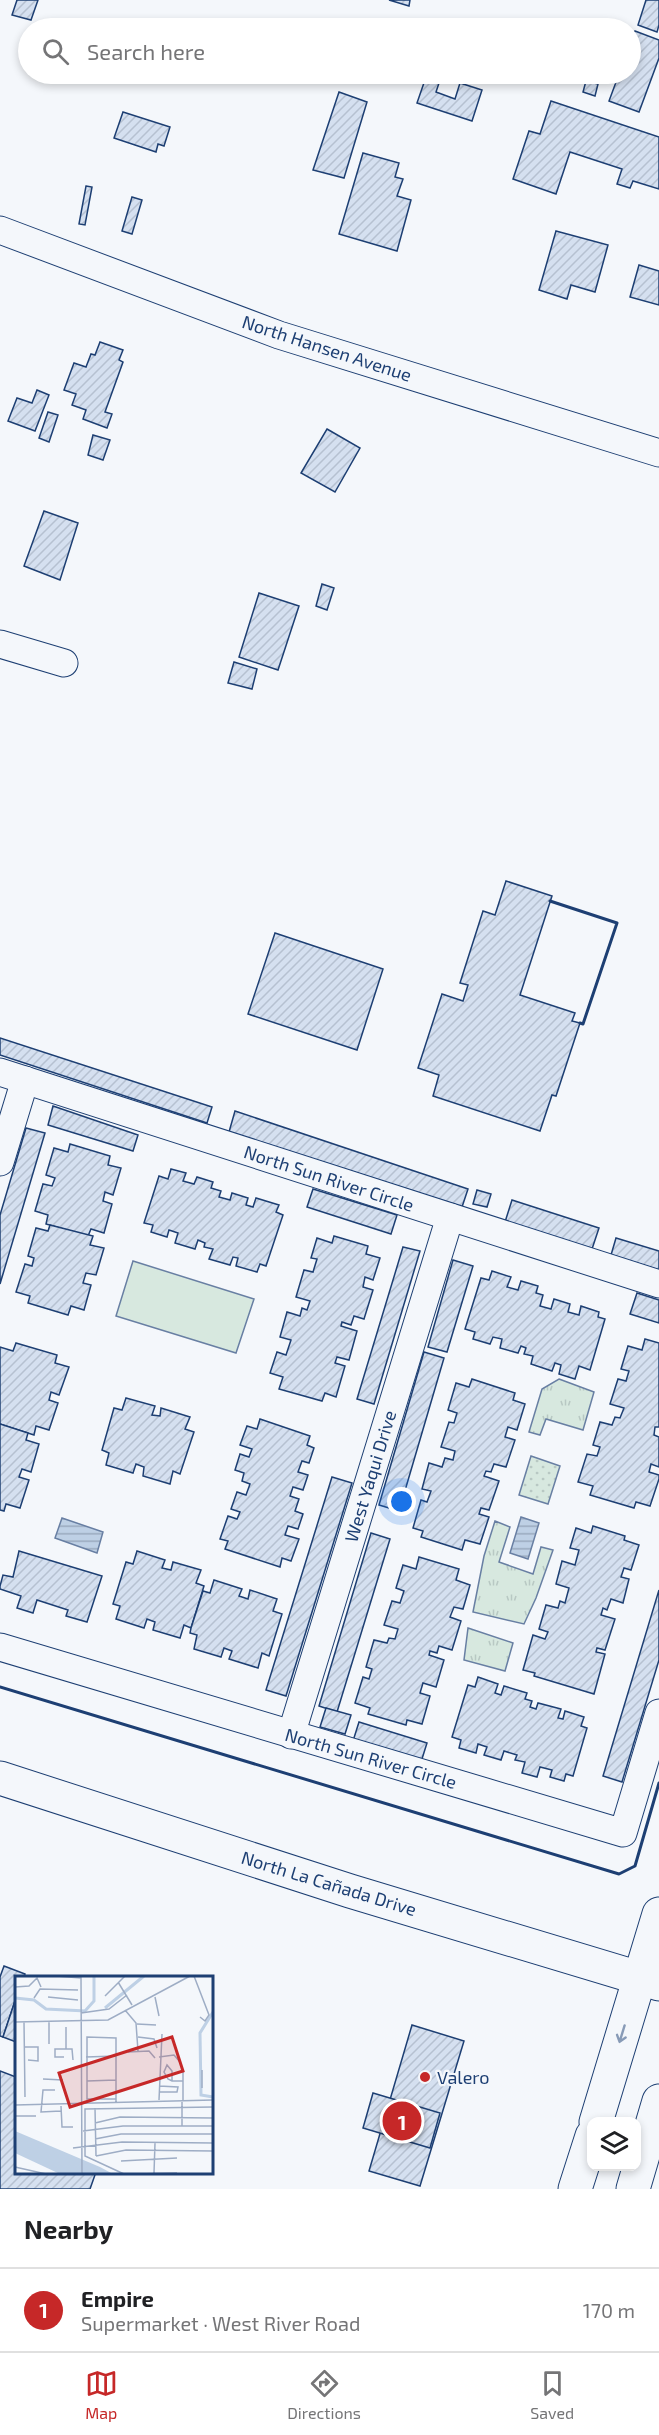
<!DOCTYPE html>
<meta charset="utf-8">
<style>
body{margin:0;font-family:"Exo 2",sans-serif;background:#f6f6f6;color:#202124}
.controls{position:absolute;right:18px;bottom:18px;display:grid;overflow:hidden;border-radius:12px;box-shadow:0 3px 9px #0003}
.controls button{width:54px;height:54px;display:grid;place-items:center;padding:0;border:0;border-bottom:2px solid #e0e0e0;background:#fff;color:#202124;font:30px sans-serif}
.you{position:absolute;left:402px;top:1502px;width:21px;height:21px;margin:-15px;border:4px solid #fff;border-radius:50%;background:#1a73e8;box-shadow:0 0 0 9px #1a73e833}
.badge{display:grid;place-items:center;width:39px;height:39px;border-radius:50%;background:#c62828;color:#fff;font-size:20px;font-weight:700}
.pin{position:absolute;translate:-50% -50%;border:3px solid #fff;box-shadow:0 2px 6px #0006}
.list{margin:0;padding:0;list-style:none}
h2{display:flex;justify-content:space-between;align-items:center;height:78px;margin:0;padding:0 24px;font-size:26px}
h2 small{font-size:20px;font-weight:400;color:#757577}
.list li{display:grid;grid-template-columns:39px 1fr auto;gap:18px;align-items:center;box-sizing:border-box;height:84px;padding:0 24px;border-top:2px solid #e0e0e0}
.list b{display:block;font-size:22px;white-space:nowrap}
.list p{margin:0;font-size:20px;white-space:nowrap;color:#757577}
.list em{font-size:20px;font-style:normal;color:#757577}
.icon{flex:none;width:33px;height:33px;fill:none;stroke:currentColor;stroke-width:2;stroke-linecap:round;stroke-linejoin:round}
.map{position:relative;flex:none;width:659px;height:2189px;overflow:hidden}
.search{position:absolute;background:#fff;box-shadow:0 3px 9px #0003;left:18px;right:18px;top:18px;height:66px;display:flex;align-items:center;gap:15px;box-sizing:border-box;padding:0 21px;border-radius:33px;color:#757577;font-size:22px}
.sheet{height:162px;background:#fff}
nav{display:flex;justify-content:space-around;align-items:center;box-sizing:border-box;height:84px;border-top:2px solid #e0e0e0;background:#fff;font-size:16px;color:#757577}
nav a{display:grid;justify-items:center;gap:3px}
nav .on{color:#c62828}
.map>svg:first-child{display:block}
.grass{fill:url(#grass-tufts);stroke:#687fa3;stroke-width:1.5}
.park{fill:url(#park-dots);stroke:#687fa3;stroke-width:1.5}
.pitch{fill:#d7e8df;stroke:#687fa3;stroke-width:1.5}
.water{fill:url(#water-rules);stroke:#687fa3;stroke-width:1.5}
.building{fill:url(#building-hatch);stroke:#1d3f73;stroke-width:1.5}
.lines{fill:none;stroke-linecap:round;stroke-linejoin:round}
.minor-casing{stroke:#1d3f73;stroke-width:29}
.major-casing{stroke:#1d3f73;stroke-width:35}
.minor{stroke:#f4f7fb;stroke-width:27}
.major{stroke:#f4f7fb;stroke-width:33}
.wall{stroke:#1d3f73;stroke-width:3}
.oneway{stroke:#889bb7}
.poi-dot{fill:#c62828;stroke:#f4f7fb;stroke-width:2}
.labels{text-anchor:middle;dominant-baseline:central;stroke-width:4.5;stroke-linejoin:round;paint-order:stroke}
.street-label{font-size:18px;fill:#1d3f73;stroke:#f4f7fb}
.poi-label{font-size:18px;fill:#1d3f73;stroke:#f4f7fb;text-anchor:start}
.inset-river{fill:none;stroke:#bed0e5;stroke-width:3}
.inset-road{fill:none;stroke:#9eadc5;stroke-width:1.5}
.view{fill:#c62828;fill-opacity:0.15;stroke:#c62828;stroke-width:3}
.inset-edge{fill:none;stroke:#1d3f73;stroke-width:3}
</style>
<div class="map">
<svg width="659" height="2189" viewBox="0 0 659 2189">
<defs>
<pattern id="grass-tufts" width="24" height="20" patternUnits="userSpaceOnUse" patternTransform="scale(1.5)"><rect width="24" height="20" fill="#d7e8df"/><path d="M3 7l-1-3M5 7V3M7 7l1-3M15 17l-1-3M17 17v-4M19 17l1-3" fill="none" stroke="#b8c8c3"/></pattern>
<pattern id="park-dots" width="8" height="8" patternUnits="userSpaceOnUse" patternTransform="scale(1.5)"><rect width="8" height="8" fill="#d7e8df"/><path d="M2 2h.1M6 6h.1" fill="none" stroke="#b8c8c3" stroke-width="1.8" stroke-linecap="round"/></pattern>
<pattern id="water-rules" width="6" height="5" patternUnits="userSpaceOnUse" patternTransform="scale(1.5)"><rect width="6" height="5" fill="#bed0e5"/><path d="M0 2.5h6" fill="none" stroke="#9aaabe"/></pattern>
<pattern id="building-hatch" width="6" height="6" patternUnits="userSpaceOnUse" patternTransform="scale(1.5)"><rect width="6" height="6" fill="#d5e0f0"/><path d="M-1 1l2-2M0 6l6-6M5 7l2-2" fill="none" stroke="#b6c1d1"/></pattern>
</defs>
<rect width="100%" height="100%" fill="#f4f7fb"/>
<g class="grass">
<polygon points="559,1379 594,1392 583,1430 546,1419 540,1435 529,1432 542,1389"/>
<polygon points="495,1521 510,1527 499,1562 533,1574 541,1547 553,1550 536,1598 524,1624 473,1612 484,1556"/>
<polygon points="468,1628 513,1643 505,1671 464,1660"/>
</g>
<polygon class="park" points="531,1456 560,1466 548,1504 519,1495"/>
<polygon class="pitch" points="133,1261 254,1299 236,1353 116,1316"/>
<g class="water">
<polygon points="521,1517 539,1523 528,1559 510,1553"/>
<polygon points="62,1518 103,1532 97,1553 55,1538"/>
</g>
<g class="building">
<polygon points="17,0 38,0 31,20 12,15"/>
<polygon points="389,0 410,0 409,6"/>
<polygon points="646,0 659,0 659,25 657,32 638,25"/>
<polygon points="269,19 306,28 266,28"/>
<polygon points="635,31 659,40 659,58 639,112 609,101 619,74 630,74 630,43"/>
<polygon points="262,74 299,74 297,82"/>
<polygon points="427,74 431,74 440,80 436,92 455,99 460,83 482,90 472,121 417,103"/>
<polygon points="586,81 598,84 595,96 583,92"/>
<polygon points="339,92 367,102 344,178 313,170"/>
<polygon points="551,101 659,137 659,189 633,181 630,188 617,184 622,169 570,152 556,194 513,179 529,131 540,134"/>
<polygon points="123,112 170,127 164,146 158,144 156,152 114,138"/>
<polygon points="363,153 399,163 395,177 403,179 397,196 411,200 397,251 339,234"/>
<polygon points="86,186 92,187 85,225 79,224"/>
<polygon points="132,197 142,200 132,234 122,231"/>
<polygon points="556,231 608,245 595,292 571,285 567,299 539,290"/>
<polygon points="639,265 659,271 659,305 630,297"/>
<polygon points="100,342 123,350 119,360 123,362 105,412 112,414 107,428 83,419 86,410 72,405 76,394 64,390 74,363 86,367 91,354 95,355"/>
<polygon points="37,390 49,395 35,431 8,421 17,398 32,403"/>
<polygon points="48,412 58,415 49,442 39,438"/>
<polygon points="327,429 360,448 335,492 301,473"/>
<polygon points="93,435 110,440 103,460 88,455"/>
<polygon points="44,511 78,523 60,580 24,566"/>
<polygon points="322,584 334,588 327,610 316,606"/>
<polygon points="259,593 299,606 278,670 239,657"/>
<polygon points="234,662 257,669 252,689 228,683"/>
<polygon points="506,881 552,896 520,995 575,1013 572,1021 580,1023 556,1096 552,1095 540,1131 433,1096 439,1075 418,1068 442,994 463,1001 468,985 460,983 483,911 495,915"/>
<polygon points="275,933 383,969 357,1050 248,1014"/>
<polygon points="0,1038 212,1107 207,1123 0,1055"/>
<polygon points="53,1106 138,1135 133,1151 48,1125"/>
<polygon points="235,1111 468,1189 462,1207 229,1132"/>
<polygon points="26,1128 45,1133 0,1284 0,1215"/>
<polygon points="70,1144 110,1156 108,1165 121,1168 113,1195 105,1192 103,1201 112,1204 104,1233 91,1229 88,1236 46,1224 48,1215 35,1211 43,1184 52,1186 55,1178 46,1175 54,1148 68,1152"/>
<polygon points="171,1169 186,1173 183,1181 194,1184 197,1177 213,1182 211,1188 221,1191 219,1197 230,1200 232,1193 248,1198 246,1205 253,1207 256,1198 279,1205 276,1212 283,1215 266,1266 260,1264 257,1272 236,1266 238,1258 233,1257 230,1265 209,1259 213,1249 204,1247 205,1243 198,1240 195,1249 175,1243 178,1233 169,1230 167,1237 151,1232 153,1225 144,1223 159,1176 168,1179"/>
<polygon points="313,1189 397,1215 391,1234 307,1207"/>
<polygon points="477,1190 491,1194 487,1207 473,1204"/>
<polygon points="512,1200 599,1228 592,1249 505,1222"/>
<polygon points="50,1225 93,1236 90,1245 104,1248 96,1275 86,1273 83,1283 91,1285 84,1310 71,1306 68,1315 28,1303 30,1296 16,1292 25,1264 32,1266 34,1258 28,1256 36,1228 48,1231"/>
<polygon points="334,1236 368,1246 366,1254 380,1258 373,1280 365,1277 363,1287 373,1290 364,1319 354,1316 351,1325 342,1322 341,1326 357,1331 349,1360 337,1357 335,1363 345,1366 336,1397 325,1393 322,1401 279,1389 283,1377 270,1373 277,1352 286,1355 291,1340 280,1337 287,1312 300,1316 302,1308 307,1310 310,1301 296,1297 304,1270 313,1272 317,1259 311,1258 317,1238 332,1243"/>
<polygon points="616,1238 659,1251 659,1270 611,1255"/>
<polygon points="403,1247 420,1251 374,1404 357,1399"/>
<polygon points="453,1260 473,1266 447,1352 428,1347"/>
<polygon points="492,1271 511,1277 507,1287 518,1290 521,1281 538,1286 536,1293 543,1295 540,1306 551,1309 554,1299 570,1304 568,1312 579,1315 581,1306 599,1312 598,1317 605,1319 590,1370 579,1366 575,1379 559,1374 561,1365 555,1363 552,1371 531,1364 533,1356 524,1354 526,1348 521,1346 518,1353 500,1348 502,1339 493,1337 490,1344 473,1339 475,1332 465,1329 481,1278 489,1280"/>
<polygon points="637,1293 659,1300 659,1323 630,1314"/>
<polygon points="645,1339 659,1343 659,1427 655,1427 654,1435 659,1437 659,1467 651,1464 649,1472 659,1475 659,1479 650,1506 636,1502 634,1508 590,1495 593,1486 578,1482 587,1454 597,1456 600,1447 593,1445 600,1422 612,1425 615,1417 620,1418 624,1408 610,1404 618,1379 626,1381 629,1371 621,1369 628,1346 642,1350"/>
<polygon points="16,1343 57,1355 55,1363 69,1367 59,1395 51,1392 49,1400 58,1403 49,1430 36,1426 34,1435 0,1424 0,1347 13,1351"/>
<polygon points="424,1352 444,1358 399,1511 379,1505"/>
<polygon points="472,1379 515,1393 513,1400 525,1404 517,1430 508,1427 505,1437 515,1440 506,1467 494,1464 491,1472 486,1471 484,1476 499,1481 489,1510 481,1508 479,1514 489,1517 480,1544 465,1540 462,1550 421,1537 423,1531 413,1528 421,1500 427,1502 431,1491 422,1489 429,1463 442,1467 445,1458 453,1460 455,1451 441,1447 449,1422 454,1423 457,1413 448,1410 456,1383 469,1387"/>
<polygon points="126,1398 155,1406 152,1415 160,1416 161,1408 190,1417 185,1429 194,1432 180,1474 173,1471 170,1484 143,1476 144,1467 136,1464 133,1473 106,1465 109,1453 102,1450 114,1408 122,1410"/>
<polygon points="260,1419 310,1436 307,1445 314,1448 309,1463 302,1461 298,1472 308,1475 303,1490 293,1487 290,1496 299,1499 295,1511 303,1514 298,1529 288,1526 285,1535 299,1539 291,1561 282,1558 280,1567 225,1549 228,1541 220,1539 228,1516 237,1519 240,1512 231,1509 237,1492 246,1495 250,1484 242,1481 244,1473 235,1470 240,1454 249,1457 252,1449 240,1445 247,1426 257,1429"/>
<polygon points="0,1424 28,1433 26,1440 39,1444 31,1472 22,1469 19,1477 29,1480 20,1508 6,1504 4,1511 0,1510"/>
<polygon points="332,1477 352,1483 286,1696 266,1690"/>
<polygon points="593,1526 625,1536 624,1540 639,1545 631,1570 624,1568 621,1577 629,1579 623,1603 611,1599 607,1610 603,1608 601,1615 615,1619 605,1650 597,1648 596,1652 605,1654 594,1694 534,1676 535,1673 523,1670 533,1635 545,1639 548,1632 539,1629 546,1605 558,1608 560,1601 565,1603 569,1588 556,1584 562,1561 575,1565 579,1550 570,1548 576,1528 591,1533"/>
<polygon points="371,1533 390,1539 337,1712 319,1706"/>
<polygon points="19,1551 102,1576 87,1622 66,1616 68,1610 37,1600 33,1613 17,1608 21,1596 0,1589 0,1586 3,1575 13,1577"/>
<polygon points="137,1551 165,1560 162,1568 171,1570 173,1562 201,1570 196,1583 204,1586 191,1628 184,1625 180,1638 153,1630 155,1622 147,1619 144,1628 116,1619 120,1606 113,1604 126,1562 133,1564"/>
<polygon points="419,1557 459,1569 456,1580 470,1585 463,1609 454,1607 450,1617 461,1621 452,1650 439,1646 437,1653 430,1651 429,1655 444,1660 436,1687 423,1683 420,1693 430,1696 422,1724 407,1720 406,1725 368,1714 370,1708 355,1703 363,1677 369,1679 372,1669 366,1667 374,1640 387,1643 389,1638 395,1639 398,1629 384,1625 392,1601 400,1603 404,1591 396,1588 403,1565 416,1569"/>
<polygon points="214,1580 242,1589 239,1596 248,1599 250,1590 277,1599 273,1611 282,1614 269,1656 262,1653 258,1668 229,1659 232,1651 224,1648 221,1657 194,1649 197,1635 190,1633 191,1628 203,1591 210,1593"/>
<polygon points="659,1590 659,1660 622,1782 603,1776"/>
<polygon points="478,1677 498,1684 495,1693 501,1695 504,1686 527,1693 525,1699 532,1701 530,1707 536,1709 538,1703 561,1709 558,1718 563,1719 565,1711 584,1717 581,1726 587,1728 573,1776 566,1774 564,1781 550,1777 552,1770 540,1767 537,1777 522,1773 525,1762 515,1760 517,1755 504,1751 501,1760 484,1755 487,1747 478,1744 476,1753 459,1748 461,1740 452,1737 468,1685 475,1687"/>
<polygon points="326,1708 351,1715 345,1734 320,1727"/>
<polygon points="359,1722 427,1743 421,1762 353,1741"/>
<polygon points="4,1966 25,1974 24,1978 16,1978 16,1998 3,2037 0,2036 0,1977"/>
<polygon points="16,1998 16,2042 3,2037"/>
<polygon points="412,2025 464,2041 420,2186 369,2171"/>
<polygon points="0,2071 16,2077 16,2172 96,2172 90,2189 0,2189"/>
<polygon points="373,2093 440,2113 430,2148 363,2128"/>
</g>
<g class="lines">
<defs>
<g id="minor">
<polyline points="0,230 279,335 659,453"/>
<polyline points="0,644 64,663"/>
<polyline points="0,1072 659,1284"/>
<polyline points="0,1162 25,1080"/>
<polyline points="0,1647 623,1833 659,1713"/>
<polyline points="291,1735 450,1217"/>
</g>
<g id="major">
<polyline points="0,1778 350,1891 659,1984"/>
<polyline points="596,2122 659,1914"/>
<polyline points="575,2189 592,2136"/>
<polyline points="633,2189 659,2101"/>
</g>
</defs>
<use href="#minor" class="minor-casing"/>
<use href="#major" class="major-casing"/>
<use href="#minor" class="minor"/>
<use href="#major" class="major"/>
<g class="wall">
<polyline points="550,901 617,923 583,1024 580,1023"/>
<polyline points="0,1687 619,1874 635,1866 659,1783"/>
</g>
</g>
<defs><path id="oneway-shaft" d="M-6 0H5M1.5-3L5.5 0L1.5 3" fill="none" stroke-width="1.6" stroke-linecap="round" stroke-linejoin="round" transform="scale(1.5)"/></defs>
<use class="oneway" href="#oneway-shaft" transform="translate(622 2034) rotate(107)"/>
<circle class="poi-dot" cx="425" cy="2077" r="6"/>
<g class="labels">
<g class="street-label">
<text transform="translate(327 348) rotate(18)">North Hansen Avenue</text>
<text transform="translate(329 1178) rotate(18)">North Sun River Circle</text>
<text transform="translate(370 1476) rotate(-73)">West Yaqui Drive</text>
<text transform="translate(371 1758) rotate(16)">North Sun River Circle</text>
<text transform="translate(329 1883) rotate(17)">North La Cañada Drive</text>
</g>
<g class="poi-label">
<text x="437" y="2077">Valero</text>
</g>
</g>
<g transform="translate(15 1976)">
<rect width="198" height="198" fill="#f4f7fb"/>
<path d="M0 155 85 191 98 198H45L0 177Z" fill="#bed0e5"/>
<path class="inset-river" d="M0 22 19 24 31 33 71 35M90 32 129 0M70 35 79 25V0M198 36 185 57 186 119 198 121"/>
<path class="inset-road" d="M41 0 66 2M66 0 67 198M179 0 194 39 190 45 185 41M103 6 117 29M0 11 14 10 22 2 26 11M90 20 110 0M33 21 63 24M140 21 144 40M19 22 25 13 63 14M110 34 121 47 123 75M66 37 94 33 112 19M0 46 93 44 175 0M9 46 10 121M122 48 141 49M51 51V73M123 61 139 63 142 72M34 68V46M9 71H23V85L13 84M113 76 134 75 140 82M49 81H40V73H57L58 84M71 81 101 80M144 81 159 79 165 86M187 94V112M168 96V124M28 103 48 104M72 105 101 104M157 105V95L152 89 149 96 153 103 157 105H168M144 110 163 111 162 116H144M40 114H28L26 136 46 135M101 123H72V61L101 62V126M144 124 147 58M167 125V150M0 129 198 124M46 130 47 151H58M80 132 81 180M0 140H21M80 147 105 141 198 142M68 155 108 150H198M80 163 106 158H198M58 172 107 166 198 167M81 180 111 174 198 175M106 185 162 182M0 191 31 198M139 197 140 167M109 198 70 180V133L198 131M121 198 162 197"/>
<path class="view" d="M157 61 168 95 55 131 44 97Z"/>
<rect width="198" height="198" class="inset-edge"/>
</g>
</svg>
<div class="controls">
<button><svg class="icon" aria-label="layers" viewBox="0 0 24 24"><path d="M12 4l9 5-9 5-9-5zM3 14l9 5 9-5"/></svg></button>
</div>
<div class="you"></div>
<div class="pin badge" style="left:402px;top:2121px">1</div>
<div class="search"><svg class="icon" aria-label="search" viewBox="0 0 24 24"><circle cx="10" cy="10" r="6"/><path d="M15 15l6 6"/></svg>Search here</div>
</div>
<section class="sheet">
<h2>Nearby<small></small></h2>
<ul class="list">
<li><span class="badge">1</span><div><b>Empire</b><p>Supermarket · West River Road</p></div><em>170 m</em></li>
</ul>
</section>
<nav>
<a class="on"><svg class="icon" aria-label="map" viewBox="0 0 24 24"><path d="M3 6l6-2 6 2 6-2v14l-6 2-6-2-6 2zM9 4v14M15 6v14"/></svg>Map</a>
<a><svg class="icon" aria-label="directions" viewBox="0 0 24 24"><path d="M12 3l9 9-9 9-9-9zM9 14v-3h6M13 9l2 2-2 2"/></svg>Directions</a>
<a><svg class="icon" aria-label="saved" viewBox="0 0 24 24"><path d="M7 4h10v16l-5-4-5 4z"/></svg>Saved</a>
</nav>
